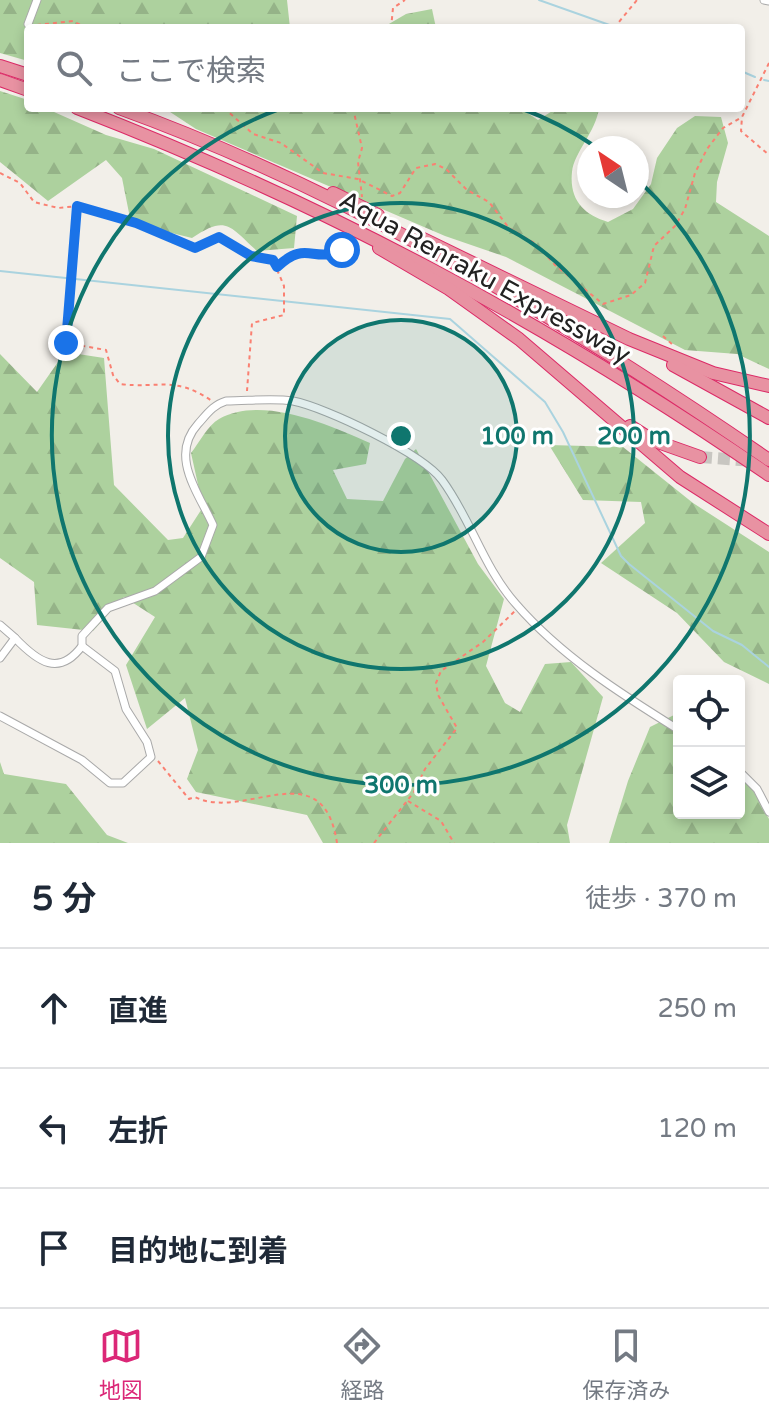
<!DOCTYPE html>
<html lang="ja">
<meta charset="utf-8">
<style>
body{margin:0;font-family:"Varela Round","Noto Sans JP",sans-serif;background:#f2f2f3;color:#1f2937}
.controls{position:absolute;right:24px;bottom:24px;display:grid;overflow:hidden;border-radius:8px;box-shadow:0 4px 12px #0003}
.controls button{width:72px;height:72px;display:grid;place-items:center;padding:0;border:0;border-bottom:2px solid #e0e1e3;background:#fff;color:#1f2937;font:40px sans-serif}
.compass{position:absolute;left:577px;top:136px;width:72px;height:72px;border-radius:50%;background:#fff;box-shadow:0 4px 12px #0003;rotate:325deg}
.stop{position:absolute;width:24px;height:24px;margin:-18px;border:6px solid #1a73e8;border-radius:50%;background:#fff}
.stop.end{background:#1a73e8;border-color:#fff;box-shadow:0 2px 8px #0008}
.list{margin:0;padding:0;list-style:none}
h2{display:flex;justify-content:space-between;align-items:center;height:104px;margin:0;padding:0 32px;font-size:34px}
h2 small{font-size:26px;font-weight:400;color:#747a83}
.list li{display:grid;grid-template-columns:52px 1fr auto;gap:24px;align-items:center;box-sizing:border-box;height:120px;padding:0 32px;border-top:2px solid #e0e1e3}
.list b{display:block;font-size:30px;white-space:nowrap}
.list em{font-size:26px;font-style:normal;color:#747a83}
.icon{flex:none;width:44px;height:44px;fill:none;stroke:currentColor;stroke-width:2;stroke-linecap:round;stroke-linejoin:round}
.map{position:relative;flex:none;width:769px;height:843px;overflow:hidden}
.search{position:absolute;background:#fff;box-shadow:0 4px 12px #0003;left:24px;right:24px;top:24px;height:88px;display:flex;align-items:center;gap:20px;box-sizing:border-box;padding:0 28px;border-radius:8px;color:#747a83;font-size:30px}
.sheet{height:464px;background:#fff}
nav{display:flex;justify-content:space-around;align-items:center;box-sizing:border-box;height:112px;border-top:2px solid #e0e1e3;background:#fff;font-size:22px;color:#747a83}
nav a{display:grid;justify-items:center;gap:4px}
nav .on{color:#db2777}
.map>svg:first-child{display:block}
.forest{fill:url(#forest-firs)}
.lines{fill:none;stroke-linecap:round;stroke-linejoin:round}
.stream{stroke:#aad3df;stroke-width:2}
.highway-tunnel{stroke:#c8c6c1;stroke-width:12;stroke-dasharray:12 6;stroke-linecap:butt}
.street-casing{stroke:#a9a9a9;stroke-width:9}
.highway-casing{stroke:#dc2a67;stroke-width:14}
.path{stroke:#fa8072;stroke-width:2;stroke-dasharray:4 4;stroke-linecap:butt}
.street{stroke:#fff;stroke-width:7}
.highway{stroke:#e892a2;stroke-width:12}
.route{stroke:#1a73e8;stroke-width:10}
.ring{fill:none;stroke:#0f766e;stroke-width:4}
.labels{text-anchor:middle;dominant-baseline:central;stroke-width:6;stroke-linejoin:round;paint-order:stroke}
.street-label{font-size:26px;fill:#222;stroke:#fff}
.centre{fill:#0f766e;stroke:#fff;stroke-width:4}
.ring-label{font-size:24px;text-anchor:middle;font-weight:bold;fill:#0f766e;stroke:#fff;stroke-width:6;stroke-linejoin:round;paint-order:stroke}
</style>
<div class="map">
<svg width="769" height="843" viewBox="0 0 769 843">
<defs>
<pattern id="forest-firs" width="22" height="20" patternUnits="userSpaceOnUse" patternTransform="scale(2)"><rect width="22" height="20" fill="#add19e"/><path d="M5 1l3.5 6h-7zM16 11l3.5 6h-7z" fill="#95b388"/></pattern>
</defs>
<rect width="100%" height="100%" fill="#f2efe9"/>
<g class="forest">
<polygon points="0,0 287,0 290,28 28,28 28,61 0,53"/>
<polygon points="432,9 436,28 382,28 406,14"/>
<path d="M0 91 28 100V108H45L106 135 154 149 297 216 294 248 257 251C229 225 226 215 192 238L131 223 122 178 106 160 48 201 0 162Z"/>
<path d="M164 108H520L538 120 557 108H599C596 132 574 152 572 172 569 200 584 215 608 222L633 209 651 184 657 158 677 128 695 116 721 117 728 143 717 182 716 202 769 236V369L737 354 685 350 506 257 445 236 196 129Z"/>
<path d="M65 352 104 358 114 485 168 540 183 538 203 507 191 453C199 443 208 425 219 419 262 395 329 425 370 443L366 464 333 470 347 499 383 501 405 459 416 449 478 564 504 599 486 666 505 703 520 712 545 664 571 662 603 697 567 825 570 843H323L307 815 196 792 187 779 198 750 185 698 147 729 126 665 155 617 124 597 93 631 37 625 34 582 0 558V354L37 392Z"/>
<polygon points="549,445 623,447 693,503 769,552 769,684 724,662 677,613 601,563 645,523 641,502 583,500"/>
<polygon points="676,714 679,716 679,813 739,813 739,765 769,819 769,843 609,843 628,781 650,727"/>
<polygon points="0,762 4,774 66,784 107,835 128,843 0,843"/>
</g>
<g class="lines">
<g class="stream">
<polyline points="539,0 618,28"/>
<polyline points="741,71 755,77"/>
<polyline points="764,80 769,81"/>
<polyline points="0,271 450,319 545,402 563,432 621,556 629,564 713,631 742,645 769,667"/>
</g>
<polyline class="highway-tunnel" points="700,457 754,461"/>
<defs>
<g id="street">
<polyline points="764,0 769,1"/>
<polyline points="28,24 37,0"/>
<polyline points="0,625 15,638"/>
<path d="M0 658 15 638C38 662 59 677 82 646V636L108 608 155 591 201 557 213 525C198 492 169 456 198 424 207 414 213 405 226 401 248 401 272 398 293 401 325 407 423 454 442 480 471 519 483 567 516 604 561 656 621 694 679 730"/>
<polyline points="0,716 82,760 110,783 123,783 151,757 147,742 126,709 115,671 82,646"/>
<polyline points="739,771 757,789 769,812"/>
</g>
<g id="highway">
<polyline points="0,66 28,75"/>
<polyline points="0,80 28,90"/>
<path d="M77 108C330 206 546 322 769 475"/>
<path d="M119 108C348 191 569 322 769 460"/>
<polyline points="333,193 378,215"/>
<polyline points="415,235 629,339 713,373 769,386"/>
<polyline points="379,248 449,289 519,339 680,477 769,534"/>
<polyline points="673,365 769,418"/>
<polyline points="630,426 652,440 700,457"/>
</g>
</defs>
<use href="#street" class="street-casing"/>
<use href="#highway" class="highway-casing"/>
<g class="path">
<polyline points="37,25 73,21 86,28"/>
<polyline points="391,28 393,8 405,0"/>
<polyline points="614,28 637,0"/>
<polyline points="769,63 742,117 741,131 769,155"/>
<polyline points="224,108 253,134 281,143 323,173 358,179 392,196 400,193 416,168 435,164 446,169 467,190 489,202 509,228 536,244 555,265 603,304 631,295 645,283 654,246 675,226 685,209 695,173 707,149 723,128 742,117"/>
<polyline points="353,108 362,148 358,162 362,197"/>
<polyline points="0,173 20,183 34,202 58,208 79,206 136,223 195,248 219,237 251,256 273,260 284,286 284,315 252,323 247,391"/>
<path d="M77 207 66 343 106 350 113 375 120 384C159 389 174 375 212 401"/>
<polyline points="278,266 301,251 328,256 342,250"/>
<polyline points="663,336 674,346"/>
<path d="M158 761 189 799 195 797C244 822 323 750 337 843"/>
<polyline points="408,801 441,821 454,843"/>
<polyline points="374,843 414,792 425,769 457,728 438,695 436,683 441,671 483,642 515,611"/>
</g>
<use href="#street" class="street"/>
<use href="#highway" class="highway"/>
</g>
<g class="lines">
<path class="route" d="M66 343 77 206 136 223 195 248 219 237 251 256 273 260 277 267C307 239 312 264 342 250"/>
</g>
<circle cx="401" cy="436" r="116" fill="#0f766e" fill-opacity=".12"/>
<g class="ring">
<circle cx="401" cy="436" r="116"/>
<circle cx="401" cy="436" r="233"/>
<path d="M520 108A349 349 0 0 1 596 147M639 181A349 349 0 1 1 282 108"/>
</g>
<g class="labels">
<g class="street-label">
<text transform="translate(485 277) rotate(29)">Aqua Renraku Expressway</text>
</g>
</g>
<circle cx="401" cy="436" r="12" class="centre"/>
<g class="ring-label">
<text x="517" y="444">100 m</text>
<text x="634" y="444">200 m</text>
<text x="401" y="793">300 m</text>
</g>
</svg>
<div class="controls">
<button><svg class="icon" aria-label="locate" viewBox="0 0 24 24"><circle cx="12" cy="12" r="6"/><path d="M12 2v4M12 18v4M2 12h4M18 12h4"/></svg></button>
<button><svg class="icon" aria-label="layers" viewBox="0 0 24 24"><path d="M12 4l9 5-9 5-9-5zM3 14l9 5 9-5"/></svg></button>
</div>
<svg class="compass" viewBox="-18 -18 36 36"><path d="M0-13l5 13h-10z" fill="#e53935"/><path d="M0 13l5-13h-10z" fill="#747a83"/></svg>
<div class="stop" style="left:342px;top:250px"></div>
<div class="stop end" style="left:66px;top:343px"></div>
<div class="search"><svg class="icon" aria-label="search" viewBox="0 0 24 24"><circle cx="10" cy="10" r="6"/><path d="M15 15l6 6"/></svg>ここで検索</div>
</div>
<section class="sheet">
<h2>5 分<small>徒歩 · 370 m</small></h2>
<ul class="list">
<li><svg class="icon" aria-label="ahead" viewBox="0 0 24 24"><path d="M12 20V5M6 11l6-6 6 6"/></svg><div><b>直進</b></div><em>250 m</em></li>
<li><svg class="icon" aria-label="left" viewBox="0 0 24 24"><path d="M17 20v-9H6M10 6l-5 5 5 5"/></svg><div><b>左折</b></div><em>120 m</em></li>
<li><svg class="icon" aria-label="arrive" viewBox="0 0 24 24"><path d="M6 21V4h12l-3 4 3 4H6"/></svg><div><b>目的地に到着</b></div></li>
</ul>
</section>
<nav>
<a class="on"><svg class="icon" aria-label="map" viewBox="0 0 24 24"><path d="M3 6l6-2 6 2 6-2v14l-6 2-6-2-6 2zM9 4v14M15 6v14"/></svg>地図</a>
<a><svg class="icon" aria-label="directions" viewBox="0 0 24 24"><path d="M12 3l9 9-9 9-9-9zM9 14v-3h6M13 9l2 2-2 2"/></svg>経路</a>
<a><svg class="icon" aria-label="saved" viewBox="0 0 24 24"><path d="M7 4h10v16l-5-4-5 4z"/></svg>保存済み</a>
</nav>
